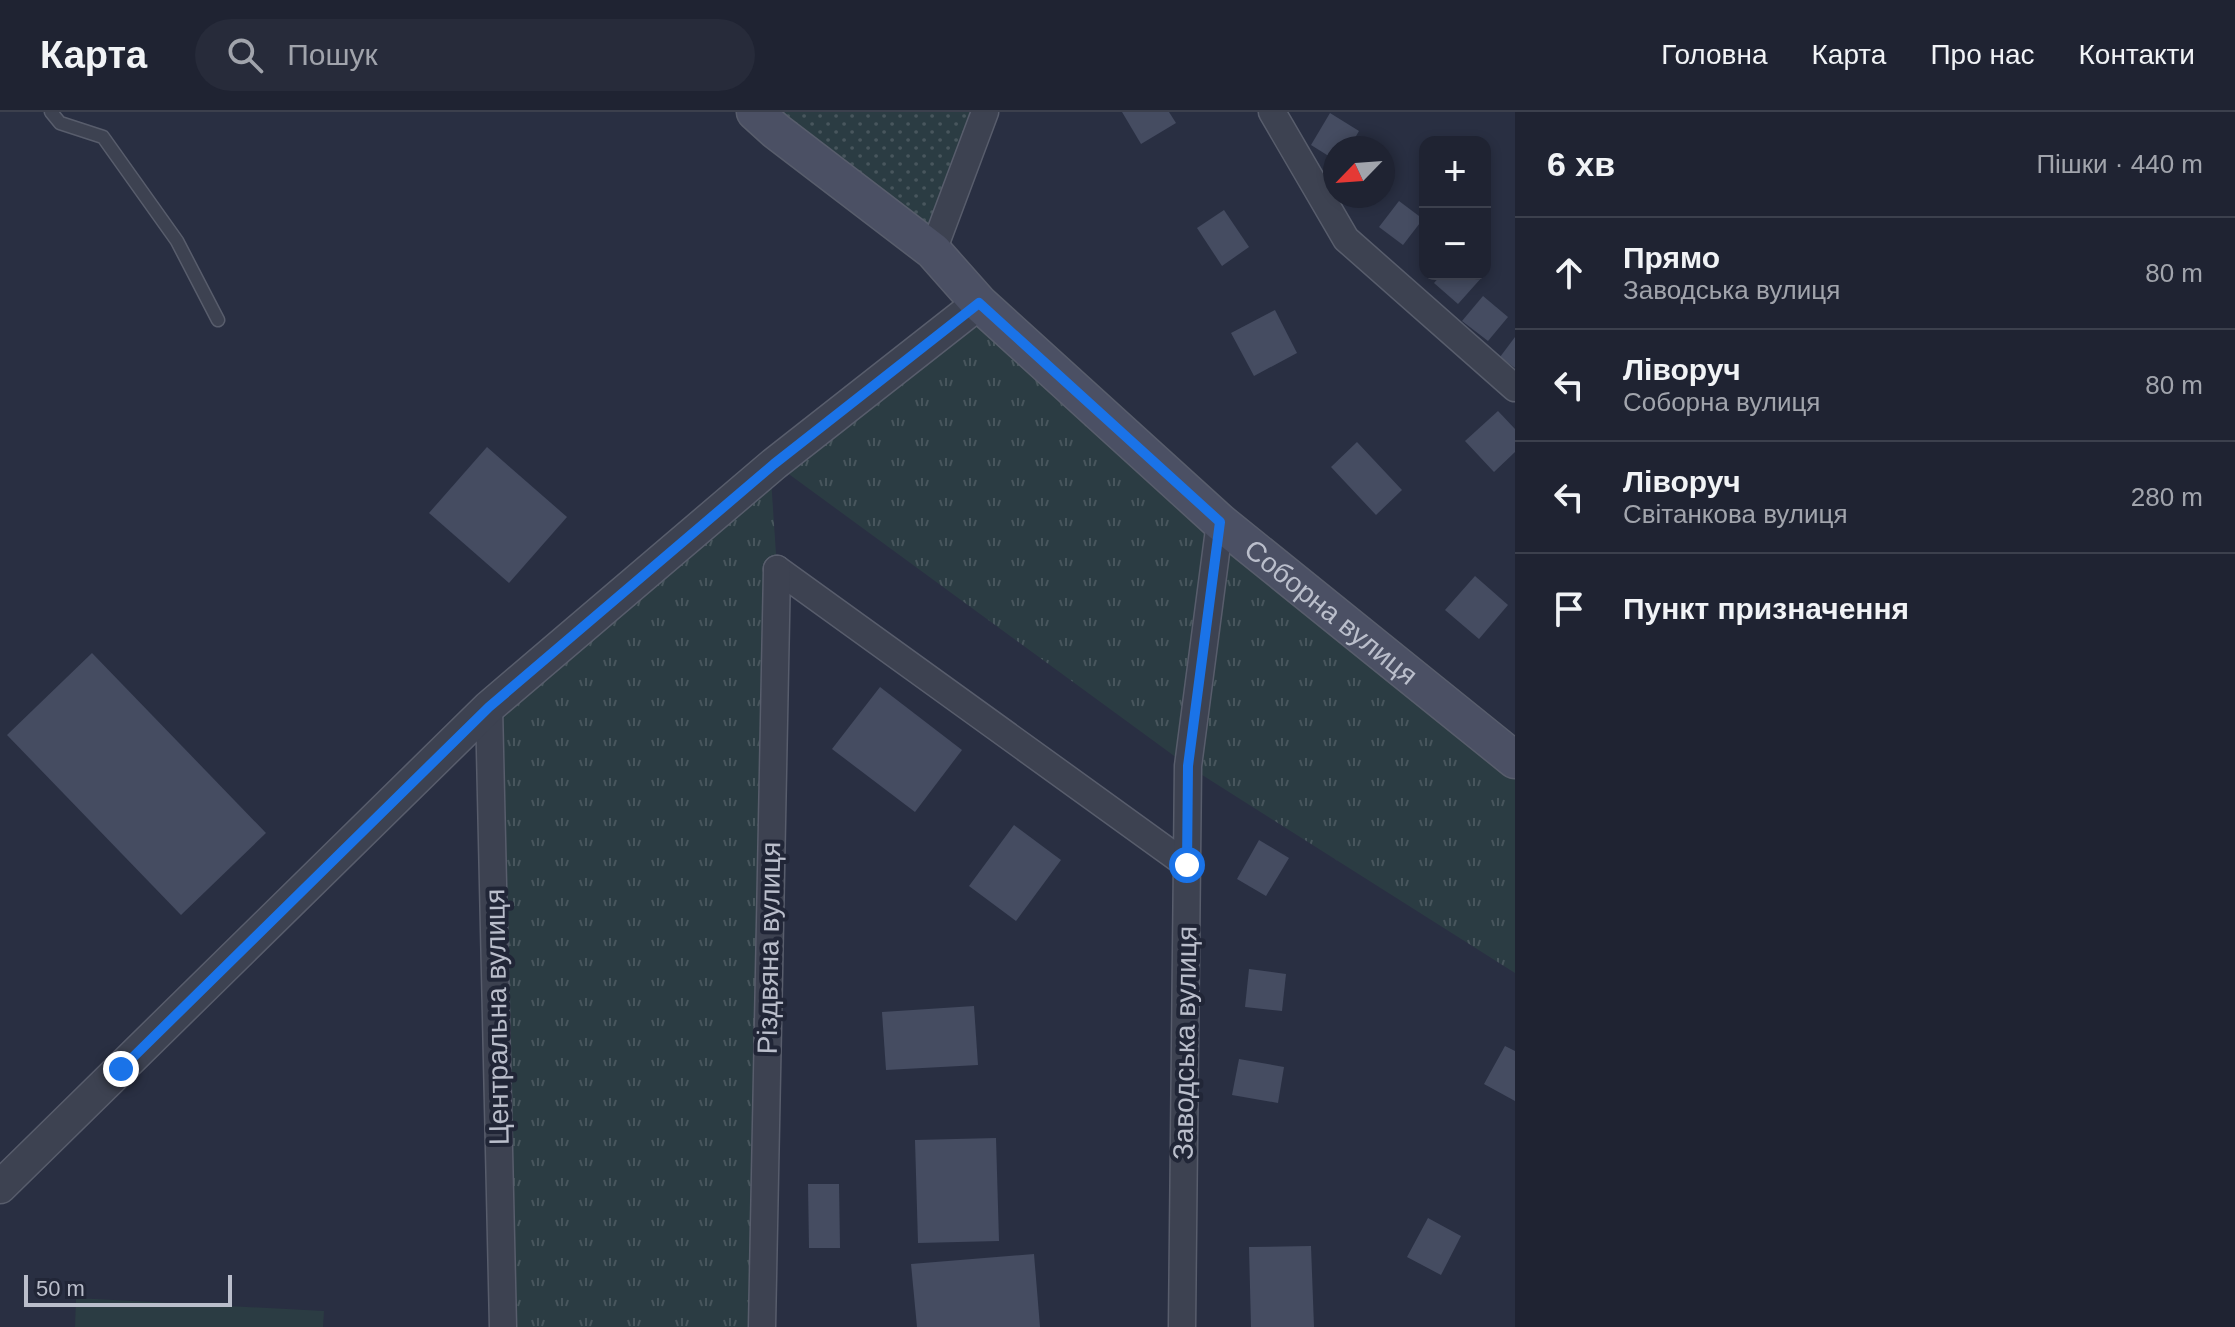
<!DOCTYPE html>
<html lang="uk">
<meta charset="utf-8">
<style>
body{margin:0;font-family:Helvetica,sans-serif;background:#272b3a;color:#f1f3f6}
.controls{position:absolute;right:24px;top:24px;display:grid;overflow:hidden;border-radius:16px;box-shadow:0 4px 12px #0003}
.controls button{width:72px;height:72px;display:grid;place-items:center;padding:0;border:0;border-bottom:2px solid #3c404d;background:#1f2332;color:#f1f3f6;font:40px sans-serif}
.compass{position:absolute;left:1323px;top:24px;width:72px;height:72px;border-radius:50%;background:#1f2332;box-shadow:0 4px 12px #0003;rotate:245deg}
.scale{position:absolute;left:24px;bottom:20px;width:208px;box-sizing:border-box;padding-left:8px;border:4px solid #babecb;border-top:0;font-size:22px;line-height:28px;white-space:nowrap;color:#babecb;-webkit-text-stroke:6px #212637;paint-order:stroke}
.stop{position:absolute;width:24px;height:24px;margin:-18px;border:6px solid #1a73e8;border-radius:50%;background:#fff}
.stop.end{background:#1a73e8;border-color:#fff;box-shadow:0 2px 8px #0008}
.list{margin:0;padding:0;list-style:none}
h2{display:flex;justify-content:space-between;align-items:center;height:104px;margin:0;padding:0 32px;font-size:34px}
h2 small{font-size:26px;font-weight:400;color:#a1a4ac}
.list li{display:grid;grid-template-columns:52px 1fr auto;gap:24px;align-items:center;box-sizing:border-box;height:112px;padding:0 32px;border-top:2px solid #3c404d}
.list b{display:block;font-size:30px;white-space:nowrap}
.list p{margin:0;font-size:26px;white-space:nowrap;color:#a1a4ac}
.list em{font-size:26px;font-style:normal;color:#a1a4ac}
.icon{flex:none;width:44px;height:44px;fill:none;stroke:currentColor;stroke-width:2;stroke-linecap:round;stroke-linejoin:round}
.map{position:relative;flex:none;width:1515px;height:1215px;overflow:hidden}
header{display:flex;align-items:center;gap:48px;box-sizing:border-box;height:112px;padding:0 40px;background:#1f2332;border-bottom:2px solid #3c404d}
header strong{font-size:38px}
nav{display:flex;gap:44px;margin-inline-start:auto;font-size:28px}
.search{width:560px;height:72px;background:#272b3a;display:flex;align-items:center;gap:20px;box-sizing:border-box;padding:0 28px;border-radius:44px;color:#a1a4ac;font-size:30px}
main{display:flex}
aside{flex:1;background:#1f2332}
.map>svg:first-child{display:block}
.grass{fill:url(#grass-tufts)}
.garden{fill:url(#garden-dots)}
.pitch{fill:#2b3c43}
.building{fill:#454c61}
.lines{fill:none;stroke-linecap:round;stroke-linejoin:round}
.service-casing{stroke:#585d6c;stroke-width:15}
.minor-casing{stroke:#585d6c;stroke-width:29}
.tertiary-casing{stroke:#585d6c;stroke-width:35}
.secondary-casing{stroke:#585d6c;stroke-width:39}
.service{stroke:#3d4251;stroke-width:12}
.minor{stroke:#3d4251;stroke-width:26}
.tertiary{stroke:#3d4251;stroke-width:32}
.secondary{stroke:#4b5064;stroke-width:36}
.route{stroke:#1a73e8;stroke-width:10}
.labels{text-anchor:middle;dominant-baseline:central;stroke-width:8;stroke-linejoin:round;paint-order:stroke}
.street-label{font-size:28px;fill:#babecb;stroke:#212637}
</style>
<header>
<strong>Карта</strong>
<div class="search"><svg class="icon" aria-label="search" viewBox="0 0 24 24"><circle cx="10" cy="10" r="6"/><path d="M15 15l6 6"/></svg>Пошук</div>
<nav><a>Головна</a><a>Карта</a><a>Про нас</a><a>Контакти</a></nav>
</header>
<main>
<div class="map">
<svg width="1515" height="1215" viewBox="0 0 1515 1215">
<defs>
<pattern id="grass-tufts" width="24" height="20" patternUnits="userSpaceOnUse" patternTransform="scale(2)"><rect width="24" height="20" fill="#2b3c43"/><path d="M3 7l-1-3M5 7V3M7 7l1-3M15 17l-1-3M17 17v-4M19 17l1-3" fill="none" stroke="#48565d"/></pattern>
<pattern id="garden-dots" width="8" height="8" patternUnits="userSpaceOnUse" patternTransform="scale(2)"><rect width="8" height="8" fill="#2b3c43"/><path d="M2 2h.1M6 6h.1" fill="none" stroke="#48565d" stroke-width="1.8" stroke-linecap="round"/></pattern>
</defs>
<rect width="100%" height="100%" fill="#292f42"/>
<g class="grass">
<polygon points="982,199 1515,648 1515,861 1188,654 786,360"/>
<polygon points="771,367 777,457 762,1215 503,1215 491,599"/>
</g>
<polygon class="garden" points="755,0 985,0 933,139"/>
<polygon class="pitch" points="76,1186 324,1199 323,1215 75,1215"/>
<g class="building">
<polygon points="1122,0 1169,0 1176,11 1141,32"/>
<polygon points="1330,1 1359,19 1349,36 1335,36 1335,48 1311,33"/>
<polygon points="1399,89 1423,107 1403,133 1379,115"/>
<polygon points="1224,98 1249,135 1222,154 1197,116"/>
<polygon points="1442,162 1481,162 1483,164 1458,192 1434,171"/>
<polygon points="1483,184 1508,205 1488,229 1462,209"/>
<polygon points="1275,198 1297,241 1254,264 1231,221"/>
<polygon points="1515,225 1515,256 1500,245"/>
<polygon points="1498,299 1515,317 1515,340 1494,360 1465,329"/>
<polygon points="1357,330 1402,378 1376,403 1331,355"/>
<polygon points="487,335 567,405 509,471 429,401"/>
<polygon points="1475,464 1508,493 1479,527 1445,498"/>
<polygon points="92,541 266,721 181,803 7,623"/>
<polygon points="880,575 962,638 915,700 832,637"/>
<polygon points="1014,713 1061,748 1016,809 969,774"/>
<polygon points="1259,728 1289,746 1266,784 1237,767"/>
<polygon points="1249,857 1286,862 1282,899 1245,895"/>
<polygon points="974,894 978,953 886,958 882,900"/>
<polygon points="1505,934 1515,939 1515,989 1484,972"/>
<polygon points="1239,947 1284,955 1278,991 1232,983"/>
<polygon points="996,1026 999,1129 918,1131 915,1028"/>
<polygon points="808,1072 839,1072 840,1136 809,1136"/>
<polygon points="1428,1106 1461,1124 1441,1163 1407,1145"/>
<polygon points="1311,1134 1314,1215 1251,1215 1249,1135"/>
<polygon points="1034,1142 1040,1215 917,1215 911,1152"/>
</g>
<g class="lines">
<defs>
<polyline id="service" points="51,0 60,11 103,25 177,129 218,208"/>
<g id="minor">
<polyline points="1272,0 1346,127 1515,276"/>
<polyline points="933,139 985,0"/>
<polyline points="777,457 1187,753"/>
<polyline points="489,595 503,1215"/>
<polyline points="762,1215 777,457"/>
<polyline points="1182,1215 1188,654 1220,410"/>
</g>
<polyline id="tertiary" points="0,1075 489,595 774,352 979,191"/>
<g id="secondary">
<path id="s1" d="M755 0 776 19 933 139 979 191 1220 410 1515 648"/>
</g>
</defs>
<use href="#service" class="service-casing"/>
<use href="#minor" class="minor-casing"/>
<use href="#tertiary" class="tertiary-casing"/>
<use href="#secondary" class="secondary-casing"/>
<use href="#service" class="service"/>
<use href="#minor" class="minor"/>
<use href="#tertiary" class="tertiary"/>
<use href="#secondary" class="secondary"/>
</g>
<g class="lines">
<polyline class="route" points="121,957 489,595 774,352 979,191 1220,410 1188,654 1187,753"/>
</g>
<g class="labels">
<g class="street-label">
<text stroke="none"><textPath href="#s1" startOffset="764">Соборна вулиця</textPath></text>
<text transform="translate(769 836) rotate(-89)">Різдвяна вулиця</text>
<text transform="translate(497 905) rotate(-91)">Центральна вулиця</text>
<text transform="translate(1185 931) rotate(-89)">Заводська вулиця</text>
</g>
</g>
</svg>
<div class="controls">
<button>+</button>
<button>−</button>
</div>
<svg class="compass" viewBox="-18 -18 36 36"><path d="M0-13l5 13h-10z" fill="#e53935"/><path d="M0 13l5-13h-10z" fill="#a1a4ac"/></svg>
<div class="scale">50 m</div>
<div class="stop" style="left:1187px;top:753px"></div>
<div class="stop end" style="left:121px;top:957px"></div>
</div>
<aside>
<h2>6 хв<small>Пішки · 440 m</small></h2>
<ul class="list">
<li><svg class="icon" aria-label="ahead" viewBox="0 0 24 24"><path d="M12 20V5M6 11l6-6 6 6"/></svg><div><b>Прямо</b><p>Заводська вулиця</p></div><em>80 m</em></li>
<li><svg class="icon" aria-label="left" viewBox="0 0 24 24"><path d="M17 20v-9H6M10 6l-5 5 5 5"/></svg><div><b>Ліворуч</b><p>Соборна вулиця</p></div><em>80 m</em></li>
<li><svg class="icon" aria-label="left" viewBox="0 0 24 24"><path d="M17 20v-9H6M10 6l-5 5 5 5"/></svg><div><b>Ліворуч</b><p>Світанкова вулиця</p></div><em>280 m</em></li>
<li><svg class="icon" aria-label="arrive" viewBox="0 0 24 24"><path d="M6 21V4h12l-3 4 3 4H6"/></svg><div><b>Пункт призначення</b></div></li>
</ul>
</aside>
</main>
